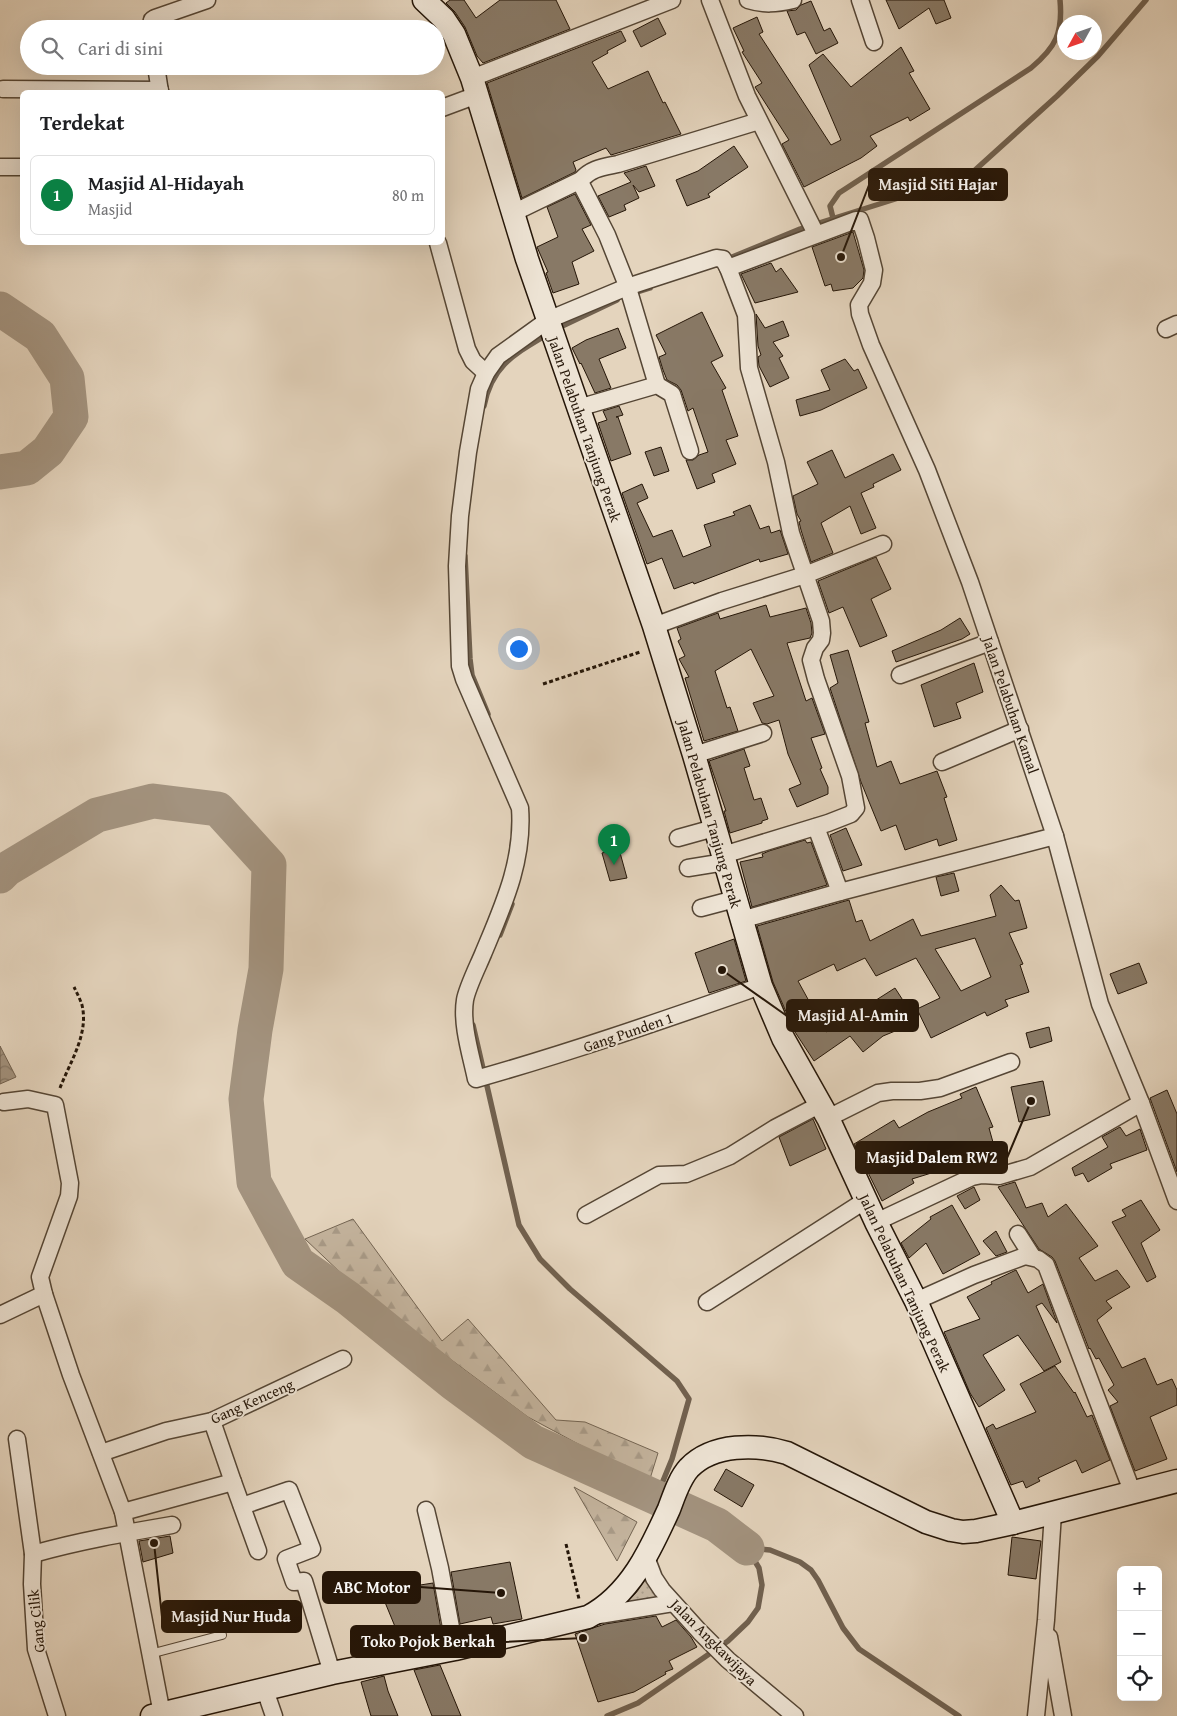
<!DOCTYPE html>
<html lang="id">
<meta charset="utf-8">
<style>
body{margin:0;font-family:"Gentium Book Plus",serif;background:#f2f2f2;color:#202124}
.controls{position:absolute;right:15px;bottom:15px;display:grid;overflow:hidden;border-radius:8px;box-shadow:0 5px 20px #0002}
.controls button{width:45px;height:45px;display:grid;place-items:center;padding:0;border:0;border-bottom:1px solid #e0e0e0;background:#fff;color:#202124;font:25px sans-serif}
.compass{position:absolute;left:1057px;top:15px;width:45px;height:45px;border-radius:50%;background:#fff;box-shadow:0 5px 20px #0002;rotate:230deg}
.you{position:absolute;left:518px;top:648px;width:18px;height:18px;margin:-12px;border:4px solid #fff;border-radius:50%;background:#1a73e8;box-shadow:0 0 0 8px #1a73e833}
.badge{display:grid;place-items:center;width:32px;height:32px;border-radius:50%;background:#0b8043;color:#fff;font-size:16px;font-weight:700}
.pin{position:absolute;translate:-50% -41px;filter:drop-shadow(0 1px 2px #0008)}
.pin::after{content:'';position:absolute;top:26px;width:18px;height:15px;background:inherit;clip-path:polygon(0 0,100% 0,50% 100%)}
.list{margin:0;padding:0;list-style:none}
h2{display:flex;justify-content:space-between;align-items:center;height:65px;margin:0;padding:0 20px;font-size:21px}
h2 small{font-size:16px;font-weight:400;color:#757577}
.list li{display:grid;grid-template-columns:32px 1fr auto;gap:15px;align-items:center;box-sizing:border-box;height:80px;margin:0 10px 10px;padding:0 10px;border:1px solid #e0e0e0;border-radius:8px}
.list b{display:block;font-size:19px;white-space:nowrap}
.list p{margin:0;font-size:16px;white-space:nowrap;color:#757577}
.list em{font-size:16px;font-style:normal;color:#757577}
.icon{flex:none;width:28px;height:28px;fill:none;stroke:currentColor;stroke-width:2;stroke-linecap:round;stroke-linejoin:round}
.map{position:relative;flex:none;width:1177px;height:1716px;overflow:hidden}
.search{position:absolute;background:#fff;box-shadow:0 5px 20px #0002;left:20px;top:20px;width:425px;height:55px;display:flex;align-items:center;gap:12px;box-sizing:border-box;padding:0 18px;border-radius:28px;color:#757577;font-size:19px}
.panel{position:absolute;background:#fff;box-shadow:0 5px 20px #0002;left:20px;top:90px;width:425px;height:155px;border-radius:8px}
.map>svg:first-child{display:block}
.grass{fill:url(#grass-dots);stroke:#746553}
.forest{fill:url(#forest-firs);stroke:#746553}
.water{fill:url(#water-waves);stroke:#71614f}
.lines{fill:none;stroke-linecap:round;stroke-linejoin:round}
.stream{stroke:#71614f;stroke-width:5.5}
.river{stroke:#a3937f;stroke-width:35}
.building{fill:#887966;stroke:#251608;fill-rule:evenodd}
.lane-casing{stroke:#554635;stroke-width:10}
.street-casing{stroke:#554635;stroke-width:19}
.secondary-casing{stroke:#251608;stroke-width:25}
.path{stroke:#251608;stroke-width:3;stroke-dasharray:4 2.5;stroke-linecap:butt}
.lane{stroke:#ede3d4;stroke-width:8}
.street{stroke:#ede3d4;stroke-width:16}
.secondary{stroke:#ede3d4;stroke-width:22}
.labels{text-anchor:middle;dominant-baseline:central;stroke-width:4;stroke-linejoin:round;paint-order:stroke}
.street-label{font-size:15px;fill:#251608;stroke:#ede3d4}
.leader{fill:none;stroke:#251608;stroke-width:2}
.callout-dot{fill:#251608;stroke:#ede3d4;stroke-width:2}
.callout{fill:#251608;stroke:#251608;stroke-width:2}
.callout-label{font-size:16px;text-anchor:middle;font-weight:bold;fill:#fff}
</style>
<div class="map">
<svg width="1177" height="1716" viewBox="0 0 1177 1716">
<defs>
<pattern id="grass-dots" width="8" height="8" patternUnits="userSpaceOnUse" patternTransform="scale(1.25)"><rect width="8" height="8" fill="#c4b49e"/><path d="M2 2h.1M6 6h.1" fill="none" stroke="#a89a87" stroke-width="1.8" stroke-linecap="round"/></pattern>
<pattern id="forest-firs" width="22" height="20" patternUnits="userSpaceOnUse" patternTransform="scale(1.25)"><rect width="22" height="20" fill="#c4b49e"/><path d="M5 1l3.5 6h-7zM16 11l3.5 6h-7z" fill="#a89a87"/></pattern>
<pattern id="water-waves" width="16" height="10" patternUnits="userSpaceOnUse" patternTransform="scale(1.25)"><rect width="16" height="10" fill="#a3937f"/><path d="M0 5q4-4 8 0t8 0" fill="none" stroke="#857766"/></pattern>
</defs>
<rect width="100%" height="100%" fill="#e4d4bd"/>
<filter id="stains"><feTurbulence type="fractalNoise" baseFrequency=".004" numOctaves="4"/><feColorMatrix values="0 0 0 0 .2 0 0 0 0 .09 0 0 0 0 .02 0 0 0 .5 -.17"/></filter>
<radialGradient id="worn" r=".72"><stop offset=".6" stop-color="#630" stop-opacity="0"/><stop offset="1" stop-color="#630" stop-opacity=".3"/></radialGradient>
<polygon class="grass" points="647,1576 663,1599 623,1606 637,1592"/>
<g class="forest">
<polygon points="353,1219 442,1341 468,1319 556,1420 585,1422 658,1453 649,1482 528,1417 363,1294 305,1239"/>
<polygon points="574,1487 637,1522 617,1561"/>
</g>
<polygon class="water" points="0,1046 16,1077 0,1084"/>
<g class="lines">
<g class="stream">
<path d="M833 218 830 206 839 193 1031 68C1056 47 1063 33 1060 0"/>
<polyline points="725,260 800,229 946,183 974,171 1057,96 1098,56 1146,0"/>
<polyline points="631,294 650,288"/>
<polyline points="556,329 617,300"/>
<path d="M484 406C492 365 515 354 548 334"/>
<polyline points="465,556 470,659 472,675 488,714"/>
<polyline points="500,935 512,904"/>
<polyline points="473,1025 519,1225 540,1259 570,1289 677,1381 689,1399 672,1459 656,1498"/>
<polyline points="747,1548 770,1550 800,1562 811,1570 818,1580 843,1628 859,1649 959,1716"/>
<polyline points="607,1716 638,1703 728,1641 748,1622 758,1608 762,1585 759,1568 747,1548"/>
</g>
<g class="river">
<polyline points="0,309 40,336 67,378 71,417 48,451 27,468 0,472"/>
<polyline points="0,876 7,869 97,815 153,801 218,809 269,865 266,969 255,1030 246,1099 254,1182 298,1263 348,1298 453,1383 533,1442 717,1525 747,1548"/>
</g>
</g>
<g class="building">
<polygon points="450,0 464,0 476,18 500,0 556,0 570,29 483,63 477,56 465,27 455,12 446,3"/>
<polygon points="886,0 944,0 951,18 936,24 929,8 899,29"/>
<polygon points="811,1 824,31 830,28 838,43 816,54 805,32 797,35 787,11 796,10 801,5"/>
<polygon points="757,17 763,32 759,34 831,145 841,140 809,65 823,54 851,87 901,47 914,71 909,73 930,109 910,121 908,117 870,136 877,146 861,158 804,187 782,144 789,140 755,87 762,83 742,52 744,51 733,28"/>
<polygon points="658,18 666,34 641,47 633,31"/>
<polygon points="621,31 626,41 607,51 608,53 592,62 608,89 648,71 663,103 665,102 681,134 611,155 606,148 573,162 576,170 575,172 522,198 487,83"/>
<polygon points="734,146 748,167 708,194 710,197 687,206 676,180 698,171"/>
<polygon points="646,166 655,186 639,192 633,185 639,198 624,205 626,210 609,217 598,196 631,182 624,173"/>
<polygon points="575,194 591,225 582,229 594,251 572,262 579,284 553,293 546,273 548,272 537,247 558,237 547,207"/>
<polygon points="853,232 864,270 863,278 853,288 833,291 831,284 825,286 812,247"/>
<polygon points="771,263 776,272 781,268 798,292 755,303 741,274"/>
<polygon points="702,312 723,356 711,362 726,388 722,390 738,436 726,440 736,464 712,474 715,482 697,489 686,460 693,460 699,455 708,452 693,408 688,411 681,390 677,385 667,380 663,370 659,357 666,354 656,335"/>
<polygon points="756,314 765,328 783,321 789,336 773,342 783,356 779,358 789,378 770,387 759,366 758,357 761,355 758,346"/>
<polygon points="618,328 626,348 599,359 611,388 595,393 581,363 580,364 572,348 586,340"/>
<polygon points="845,359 854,371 858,369 867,388 821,410 800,416 796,400 830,390 821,370"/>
<polygon points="619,406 623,415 616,417 618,417 631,454 611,461 598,423 607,420 603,411"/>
<polygon points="661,447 669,471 654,476 645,452"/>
<polygon points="832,450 845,478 893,454 901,470 873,484 874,487 861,493 876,528 861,534 850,506 821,523 833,553 811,562 801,530 799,522 801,521 797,514 793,496 818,484 807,462"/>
<polygon points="642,484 648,498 637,503 653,537 672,530 683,557 711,546 704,525 735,515 733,512 750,505 760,529 769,526 771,533 780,530 788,554 760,562 759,559 694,584 693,582 674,589 662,558 647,564 622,493"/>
<polygon points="876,557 891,589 871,599 887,636 860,647 843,607 829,613 818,581"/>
<polygon points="766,605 770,617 806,608 811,623 812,633 810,638 787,643 806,701 812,698 825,734 811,738 822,768 820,769 828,787 828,794 797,807 789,789 801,784 788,754 779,720 767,724 762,723 753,703 774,696 751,649 715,671 727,708 730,707 738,731 704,741 685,678 689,677 679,659 685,656 678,641 681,639 677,628 718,613 720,619"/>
<polygon points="960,618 970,634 962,639 896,662 892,651 941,630"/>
<polygon points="848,650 869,722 865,723 877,767 891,761 900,784 937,771 947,797 944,798 957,840 939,846 937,839 905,850 896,825 881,831 861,782 830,688 838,683 830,655"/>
<polygon points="974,663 983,692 956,703 961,718 934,727 921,685"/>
<polygon points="744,749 750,766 744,768 754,800 761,798 768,819 762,821 762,823 730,833 724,811 726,811 709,761"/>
<polygon points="846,828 862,865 843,871 830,835"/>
<polygon points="805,840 807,843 811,842 827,885 752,907 740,862 763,857 762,854 769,851"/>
<polygon points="619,849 627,878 610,881 602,853"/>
<polygon points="954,873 959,891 941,896 936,877"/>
<path d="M1001 885 1015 901 1019 900 1027 928 1009 933 1023 964 1020 965 1029 992 1005 1000 1008 1006 987 1016 985 1012 931 1038 917 1009 940 998 916 958 876 976 865 958 837 971 834 964 798 981 826 1032 895 988 917 1022 883 1036 863 1052 850 1036 814 1061 795 1032 773 982 757 926 849 900 856 922 862 920 870 941 913 919 921 936 996 916 990 895ZM975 938 991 977 961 991 935 949Z"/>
<polygon points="734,939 746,981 709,993 695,953"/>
<polygon points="1139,963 1147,983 1118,994 1110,974"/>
<polygon points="1049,1027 1052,1041 1030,1048 1026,1033"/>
<polygon points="1043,1081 1050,1115 1019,1122 1011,1087"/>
<polygon points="976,1087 993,1127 989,1128 996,1153 912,1179 914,1183 882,1201 854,1144 894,1120 899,1128 928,1112 962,1098 960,1094"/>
<polygon points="1167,1090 1177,1114 1177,1172 1150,1098"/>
<polygon points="813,1119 826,1149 790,1166 779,1137"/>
<polygon points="1120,1127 1126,1136 1140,1129 1147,1150 1110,1164 1112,1168 1088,1182 1083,1173 1075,1176 1072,1168 1108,1147 1102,1137"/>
<polygon points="1015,1182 1026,1208 1042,1203 1048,1217 1066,1204 1098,1246 1079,1258 1095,1281 1117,1270 1130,1287 1106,1301 1112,1308 1097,1320 1122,1368 1145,1358 1157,1385 1172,1379 1177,1390 1177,1405 1150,1417 1167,1459 1135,1471 1110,1406 1118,1402 1108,1390 1114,1385 1099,1358 1096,1359 1090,1348 1089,1349 1055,1261 1052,1257 1039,1249 998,1187"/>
<polygon points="974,1187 980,1200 965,1209 957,1196"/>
<polygon points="1141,1200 1160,1230 1141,1243 1156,1277 1147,1282 1112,1222 1126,1216 1122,1210"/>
<polygon points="952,1205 980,1254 943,1274 926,1243 909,1258 901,1243 931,1219 930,1217"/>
<polygon points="996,1231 1007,1252 996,1256 983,1241"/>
<polygon points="1016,1270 1028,1293 1043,1284 1057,1323 1042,1303 1036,1306 1061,1362 1044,1371 1018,1335 983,1355 1005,1390 979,1407 970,1393 944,1332 980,1319 967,1297 992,1284 991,1282"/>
<polygon points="1055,1366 1074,1393 1075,1392 1087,1417 1092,1415 1110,1460 1082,1473 1076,1460 1038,1478 1040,1481 1026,1488 1023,1481 1011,1485 986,1428 993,1424 996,1429 1036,1412 1020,1384"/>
<polygon points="726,1469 754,1485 742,1507 714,1490"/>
<polygon points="170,1536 173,1553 143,1562 139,1541"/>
<polygon points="1012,1537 1041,1541 1036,1579 1008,1575"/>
<polygon points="510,1562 522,1619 493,1624 491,1617 460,1624 451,1572"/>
<polygon points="433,1583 441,1629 424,1632 426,1641 403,1646 382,1595 414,1586"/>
<polygon points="656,1616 662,1627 676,1620 691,1637 697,1647 669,1661 673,1669 665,1672 666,1674 634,1692 598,1702 575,1634 605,1624"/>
<polygon points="440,1665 461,1716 432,1716 414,1670"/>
<polygon points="384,1676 388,1691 398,1716 371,1716 361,1682"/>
</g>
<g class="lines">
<defs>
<polyline id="lane" points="150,1654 222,1635"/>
<g id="street">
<polyline points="710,0 747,96 816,234"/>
<path d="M748 0C764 5 776 4 793 0"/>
<polyline points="860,0 874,42"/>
<polyline points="150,29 152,20 155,18 207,0"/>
<polyline points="156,66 160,92"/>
<polyline points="472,78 672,0"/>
<polyline points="3,89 160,90"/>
<polyline points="442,108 477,95"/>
<polyline points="0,167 22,167"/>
<polyline points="513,213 581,180"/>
<polyline points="438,243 467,349 473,361 486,373"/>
<polyline points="1166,329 1177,324"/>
<path d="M657 385 628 288 607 235 582 186 581 180C591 168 604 167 618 164L759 121"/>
<polyline points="578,408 657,385 672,394 690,451"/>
<polyline points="654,626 722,601 805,575 883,544"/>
<polyline points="900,675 990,642"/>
<polyline points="694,755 763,733"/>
<polyline points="942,762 1020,729"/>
<polyline points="816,827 840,892"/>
<polyline points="678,838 714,828"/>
<polyline points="723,855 828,823 851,814 856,808 850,776 816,679 811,660 815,648 821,640 822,633 821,621 791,533 776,462 749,368 746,315 728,268"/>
<polyline points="688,868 725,862"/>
<polyline points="701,908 735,899"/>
<polyline points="741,920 840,892 1055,836"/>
<path d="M761 986C666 1019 572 1052 476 1079 471 1055 461 1024 465 1000 467 988 478 966 483 954 503 906 524 861 520 808L464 679 460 666 457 566 460 516 468 452 479 389 486 373 498 356 548 320 627 287 716 258 723 259 728 268 856 220H860L866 238 874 270 872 283 859 305 860 314 871 345 927 470 970 582 1055 836 1100 1004 1141 1103 1177 1201"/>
<polyline points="4,1102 28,1099 55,1105 70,1183 69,1196 40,1277 44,1294 71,1375 123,1512 162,1714"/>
<polyline points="828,1118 878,1093 892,1091 920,1091 940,1088 1011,1062"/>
<polyline points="586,1215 659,1175 686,1174 730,1156 775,1128 821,1104"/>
<polyline points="876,1222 972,1177 982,1175 999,1176 1030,1167 1141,1103"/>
<polyline points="1018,1234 1032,1256"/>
<polyline points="916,1301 974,1275 1025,1256 1038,1259 1046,1265 1132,1491"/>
<polyline points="707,1302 866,1200"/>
<polyline points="0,1315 44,1294"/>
<polyline points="212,1421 233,1482"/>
<path d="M17 1439 33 1554C79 1541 125 1533 172 1525"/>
<polyline points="101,1453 166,1431 212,1421 343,1359"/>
<polyline points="242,1506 289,1490 312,1549 286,1559 294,1582 304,1581 332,1673"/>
<polyline points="426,1510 440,1568 455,1649"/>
<polyline points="123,1512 233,1482 258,1551"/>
<polyline points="33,1554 32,1584 36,1649 57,1716"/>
<polyline points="646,1557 654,1578 662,1590 700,1632 728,1660 795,1716"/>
<polyline points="593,1616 673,1603"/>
<polyline points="1049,1637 1063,1716"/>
<polyline points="265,1690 274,1716"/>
<polyline points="1036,1716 1046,1620 1053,1513"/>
</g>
<g id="secondary">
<polyline points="424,0 444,19 454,34 472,78 527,259 654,626 694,755 761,986 783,1038 828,1118 876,1222 916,1301 1013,1523"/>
<path d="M152 1716 332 1673 455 1649 588 1617C630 1595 650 1551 669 1509 674 1496 679 1479 689 1468 713 1443 757 1444 787 1453L926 1522 951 1530 963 1532 976 1531 1013 1523 1177 1481"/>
</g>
</defs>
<use href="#lane" class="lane-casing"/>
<use href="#street" class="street-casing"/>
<use href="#secondary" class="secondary-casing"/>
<g class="path">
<polyline points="543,684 640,652"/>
<path d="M60 1088C70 1062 89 1034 82 1005 80 999 77 993 74 987"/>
<polyline points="566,1544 579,1599"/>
</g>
<use href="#lane" class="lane"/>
<use href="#street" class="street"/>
<use href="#secondary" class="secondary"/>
</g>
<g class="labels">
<g class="street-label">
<text transform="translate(585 429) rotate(71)">Jalan Pelabuhan Tanjung Perak</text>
<text transform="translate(1011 705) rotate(71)">Jalan Pelabuhan Kamal</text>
<text transform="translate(710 814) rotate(74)">Jalan Pelabuhan Tanjung Perak</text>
<text transform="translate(628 1032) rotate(-19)">Gang Punden 1</text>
<text transform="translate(905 1283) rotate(65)">Jalan Pelabuhan Tanjung Perak</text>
<text transform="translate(252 1401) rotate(-24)">Gang Kenceng</text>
<text transform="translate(36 1621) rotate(-96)">Gang Cilik</text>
<text transform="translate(714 1642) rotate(45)">Jalan Angkawijaya</text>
</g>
</g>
<path class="leader" d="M841 257L869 185M722 970L787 1016M1031 1101L1007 1158M501 1593L420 1587M154 1543L162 1617M583 1638L505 1642"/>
<g class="callout-dot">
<circle cx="841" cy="257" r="5"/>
<circle cx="722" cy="970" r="5"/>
<circle cx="1031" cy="1101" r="5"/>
<circle cx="501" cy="1593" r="5"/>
<circle cx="154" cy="1543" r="5"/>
<circle cx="583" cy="1638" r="5"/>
</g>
<g class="callout">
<rect x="869" y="169" width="138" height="31" rx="5"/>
<rect x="787" y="1000" width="131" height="31" rx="5"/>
<rect x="856" y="1142" width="151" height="31" rx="5"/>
<rect x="323" y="1572" width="97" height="31" rx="5"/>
<rect x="162" y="1601" width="139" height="31" rx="5"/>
<rect x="351" y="1626" width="154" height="31" rx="5"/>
</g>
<g class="callout-label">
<text x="938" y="190">Masjid Siti Hajar</text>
<text x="853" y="1021">Masjid Al-Amin</text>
<text x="932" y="1163">Masjid Dalem RW2</text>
<text x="372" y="1593">ABC Motor</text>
<text x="231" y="1622">Masjid Nur Huda</text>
<text x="428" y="1647">Toko Pojok Berkah</text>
</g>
<rect width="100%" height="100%" filter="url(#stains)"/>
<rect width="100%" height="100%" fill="url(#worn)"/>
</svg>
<div class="controls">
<button>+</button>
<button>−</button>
<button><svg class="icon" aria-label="locate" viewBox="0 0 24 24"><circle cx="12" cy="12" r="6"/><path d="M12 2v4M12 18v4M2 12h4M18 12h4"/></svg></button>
</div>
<svg class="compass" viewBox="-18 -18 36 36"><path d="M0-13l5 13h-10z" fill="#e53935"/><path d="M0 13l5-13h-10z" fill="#757577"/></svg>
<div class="you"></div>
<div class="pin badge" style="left:614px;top:865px">1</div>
<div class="search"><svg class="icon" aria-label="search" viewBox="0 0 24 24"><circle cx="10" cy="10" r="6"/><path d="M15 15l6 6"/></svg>Cari di sini</div>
<section class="panel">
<h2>Terdekat<small></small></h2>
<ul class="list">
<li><span class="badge">1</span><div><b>Masjid Al-Hidayah</b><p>Masjid</p></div><em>80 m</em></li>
</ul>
</section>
</div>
